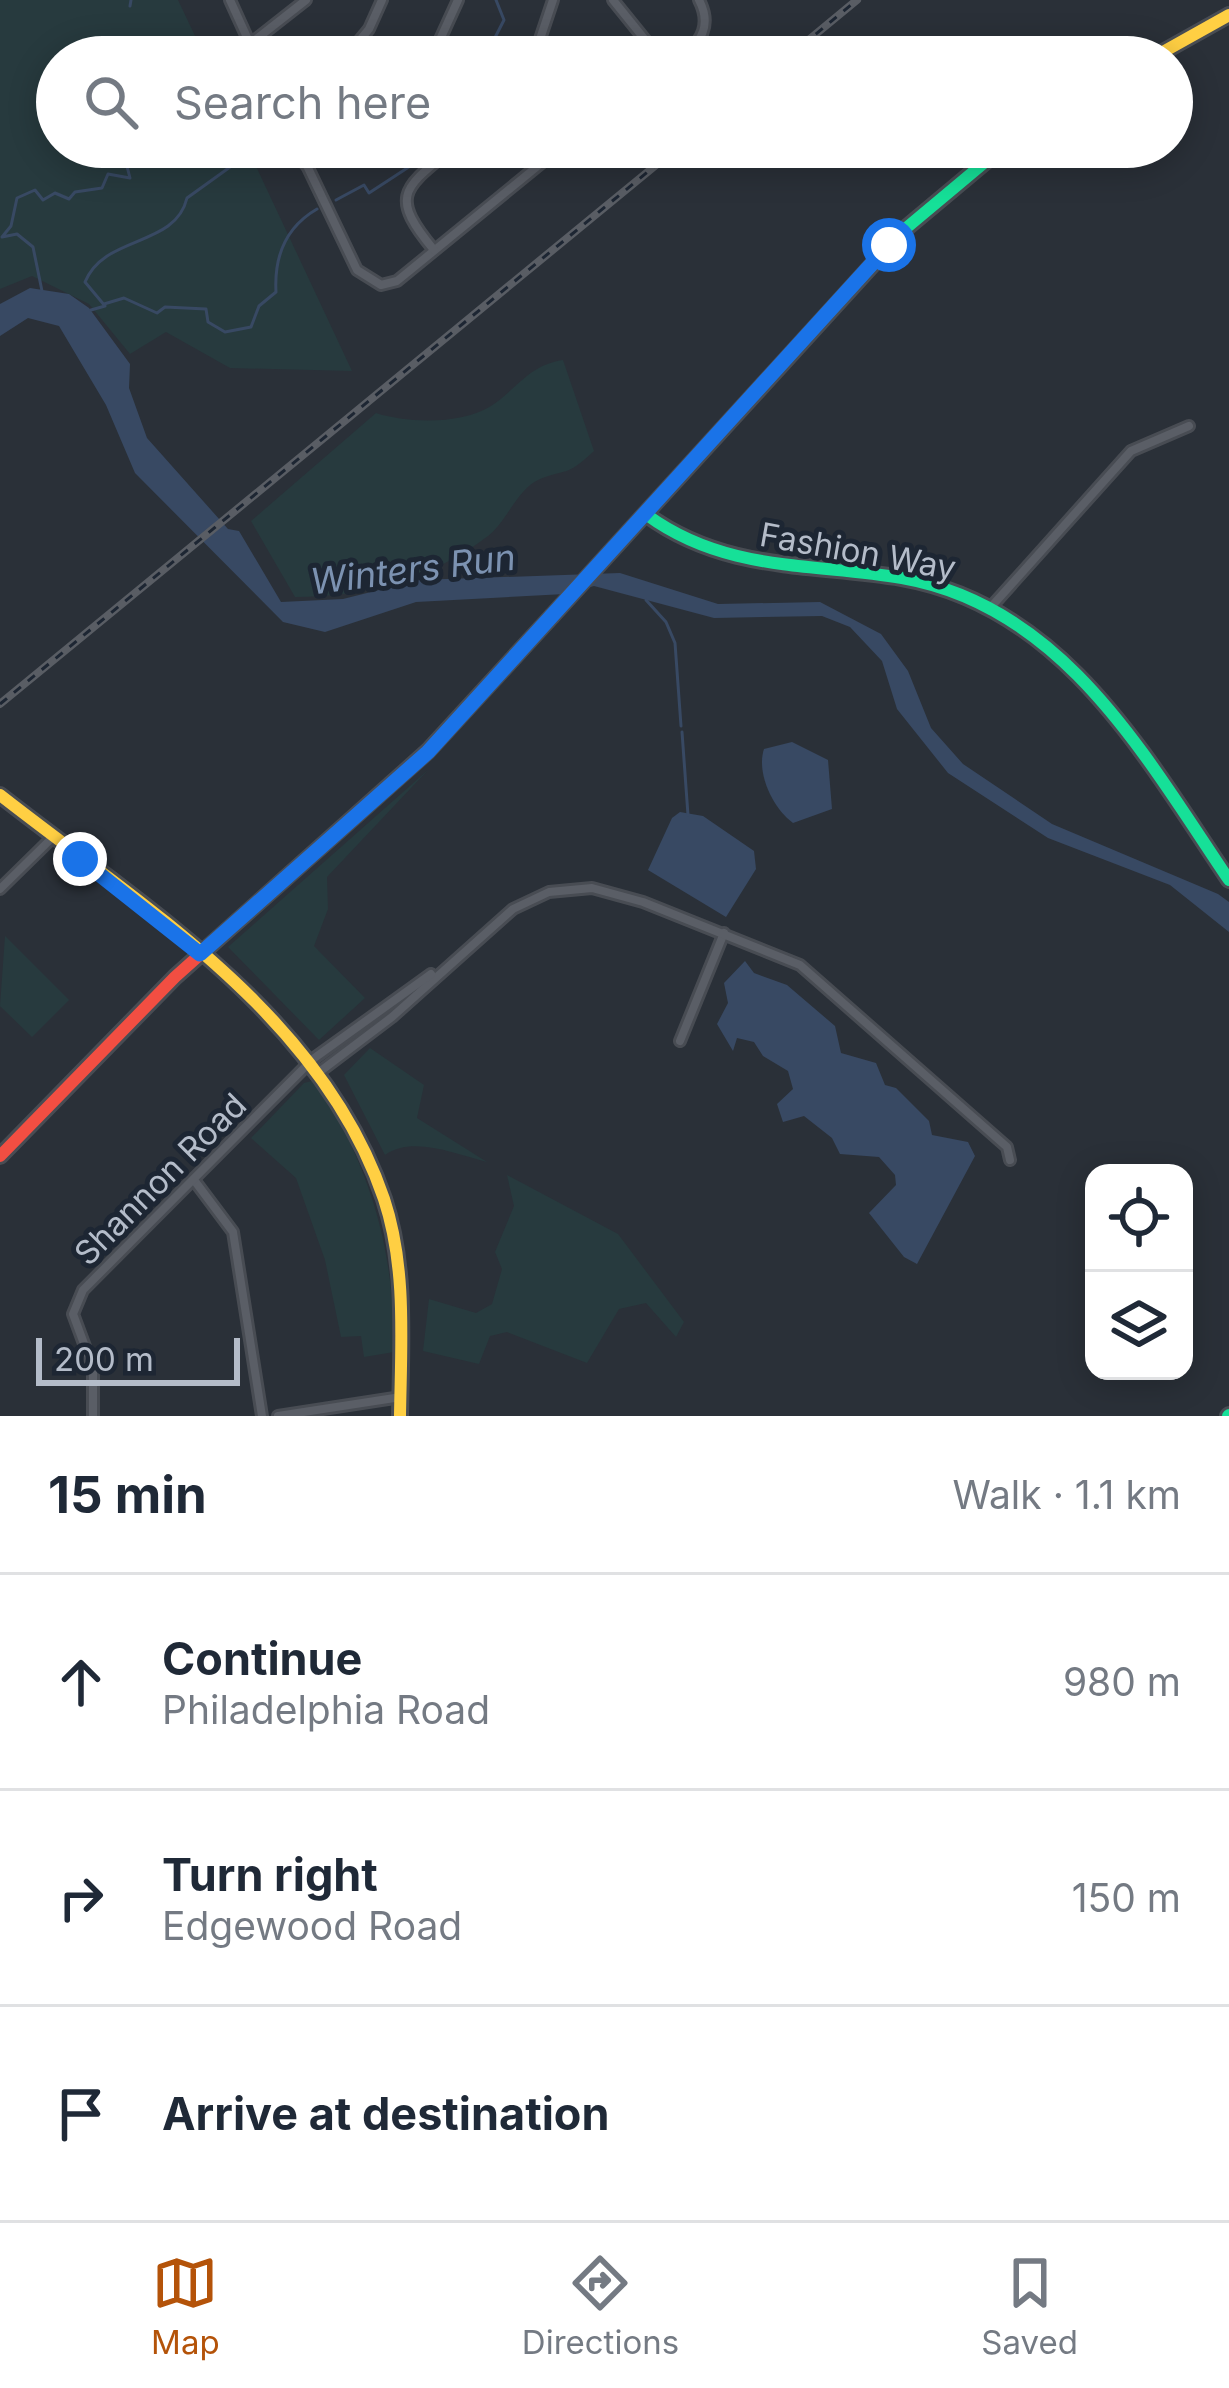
<!DOCTYPE html>
<meta charset="utf-8">
<style>
body{margin:0;font-family:Inter,sans-serif;background:#f2f2f3;color:#1f2937}
.controls{position:absolute;right:36px;bottom:36px;display:grid;overflow:hidden;border-radius:24px;box-shadow:0 6px 30px #0003}
.controls button{width:108px;height:108px;display:grid;place-items:center;padding:0;border:0;border-bottom:3px solid #e0e1e3;background:#fff;color:#1f2937;font:60px sans-serif}
.scale{position:absolute;left:36px;bottom:30px;width:204px;box-sizing:border-box;padding-left:12px;border:6px solid #b4bcc9;border-top:0;font-size:33px;line-height:42px;white-space:nowrap;color:#b4bcc9;-webkit-text-stroke:9px #1d2633;paint-order:stroke}
.stop{position:absolute;width:36px;height:36px;margin:-27px;border:9px solid #1a73e8;border-radius:50%;background:#fff}
.stop.end{background:#1a73e8;border-color:#fff;box-shadow:0 3px 12px #0008}
.list{margin:0;padding:0;list-style:none}
h2{display:flex;justify-content:space-between;align-items:center;height:156px;margin:0;padding:0 48px;font-size:51px}
h2 small{font-size:39px;font-weight:400;color:#747a83}
.list li{display:grid;grid-template-columns:78px 1fr auto;gap:36px;align-items:center;box-sizing:border-box;height:216px;padding:0 48px;border-top:3px solid #e0e1e3}
.list b{display:block;font-size:45px;white-space:nowrap}
.list p{margin:0;font-size:39px;white-space:nowrap;color:#747a83}
.list em{font-size:39px;font-style:normal;color:#747a83}
.icon{flex:none;width:66px;height:66px;fill:none;stroke:currentColor;stroke-width:2;stroke-linecap:round;stroke-linejoin:round}
.map{position:relative;flex:none;width:1229px;height:1416px;overflow:hidden}
.search{position:absolute;background:#fff;box-shadow:0 6px 30px #0003;left:36px;right:36px;top:36px;height:132px;display:flex;align-items:center;gap:30px;box-sizing:border-box;padding:0 42px;border-radius:66px;color:#747a83;font-size:45px}
.sheet{height:804px;background:#fff}
nav{display:flex;justify-content:space-around;align-items:center;box-sizing:border-box;height:168px;border-top:3px solid #e0e1e3;background:#fff;font-size:33px;color:#747a83}
nav a{display:grid;justify-items:center;gap:6px}
nav .on{color:#b45309}
.map>svg:first-child{display:block}
.green{fill:#273a3e}
.water{fill:#384963}
.lines{fill:none;stroke-linecap:round;stroke-linejoin:round}
.stream{stroke:#384963;stroke-width:3}
.street-casing{stroke:#484c53;stroke-width:14}
.fast-casing{stroke:#484c53;stroke-width:18}
.slow-casing{stroke:#484c53;stroke-width:18}
.jam-casing{stroke:#484c53;stroke-width:18}
.street{stroke:#5a5e66;stroke-width:8}
.fast{stroke:#16e098;stroke-width:12}
.slow{stroke:#ffcf43;stroke-width:12}
.jam{stroke:#f24e42;stroke-width:12}
.rail-casing{stroke:#595d64;stroke-width:8}
.rail{stroke:#1d2633;stroke-width:3;stroke-dasharray:9;stroke-linecap:butt}
.route{stroke:#1a73e8;stroke-width:15}
.labels{text-anchor:middle;dominant-baseline:central;stroke-width:10;stroke-linejoin:round;paint-order:stroke}
.street-label{font-size:33px;fill:#b4bcc9;stroke:#1d2633}
.water-label{font-size:36px;font-style:italic;fill:#7c92b1;stroke:#1d2633}
</style>
<div class="map">
<svg width="1229" height="1416" viewBox="0 0 1229 1416">
<rect width="100%" height="100%" fill="#2a3038"/>
<g class="green">
<polygon points="0,0 178,0 205,57 57,57 57,147 247,147 352,371 230,368 166,332 130,354 89,304 32,276 0,289"/>
<path d="M563 360 594 451C564 479 568 467 538 480 518 489 506 522 488 536 434 578 363 597 295 597L251 521 376 413C406 423 462 425 491 406 518 388 529 365 563 360Z"/>
<polygon points="428,770 327,877 328,909 314,946 365,998 319,1040 228,947"/>
<polygon points="5,936 69,1000 32,1037 0,1006"/>
<path d="M370 1048 424 1085 417 1118 487 1162C456 1154 412 1135 385 1155L344 1075Z"/>
<path d="M316 1080C371 1171 394 1245 394 1352L364 1357 361 1336 341 1337 325 1260 296 1178 251 1138 304 1083Z"/>
<polygon points="507,1175 618,1234 684,1322 676,1337 646,1303 619,1309 587,1363 507,1332 490,1336 479,1364 423,1351 429,1299 476,1313 492,1304 502,1269 495,1252 514,1206"/>
</g>
<g class="water">
<polygon points="30,288 69,294 89,308 130,364 129,388 147,438 228,529 239,531 281,602 343,599 419,580 620,573 718,604 820,602 881,634 908,671 931,728 963,764 1052,824 1218,894 1229,902 1229,932 1170,885 1048,838 948,773 897,709 882,661 850,627 822,616 714,618 594,586 565,594 416,602 325,632 283,622 135,473 106,405 59,326 28,318 0,336 0,304"/>
<path d="M792 742 828 760 832 809 793 823C773 809 756 773 764 749Z"/>
<polygon points="680,812 703,816 754,851 756,869 726,917 648,870 672,818"/>
<polygon points="745,961 754,973 787,985 835,1026 841,1053 876,1063 885,1085 896,1088 929,1121 932,1135 968,1142 975,1156 917,1264 904,1257 869,1213 896,1185 895,1175 879,1157 840,1154 832,1138 804,1116 783,1122 777,1104 793,1089 788,1071 763,1056 754,1042 737,1038 733,1051 717,1024 728,1003 724,983"/>
</g>
<g class="lines">
<g class="stream">
<polyline points="130,6 131,0"/>
<polyline points="485,57 504,20 496,0"/>
<polyline points="336,200 364,185 369,193 418,161 420,147"/>
<polyline points="42,291 33,247 17,234 2,237 11,226 17,198 35,190 43,200 55,193 69,199 75,192 102,188 108,174 130,178 122,147"/>
<path d="M104 304 124 298 157 313 165 307 206 309 208 322 225 332 251 327 259 306 276 292C274 256 286 227 317 209"/>
<path d="M91 310 105 306 85 282C105 234 175 248 187 198L244 157"/>
<polyline points="646,600 666,622 675,643 681,726"/>
<polyline points="682,732 688,815"/>
</g>
<defs>
<g id="street">
<polyline points="230,0 256,57"/>
<polyline points="613,0 659,57"/>
<polyline points="250,44 306,0"/>
<polyline points="346,57 369,29 382,0"/>
<polyline points="432,57 458,0"/>
<polyline points="534,57 553,0"/>
<path d="M678 57C702 44 712 25 699 0"/>
<polyline points="298,147 357,270 381,285 397,281 561,147"/>
<polyline points="306,165 342,147"/>
<path d="M434 250C388 195 404 188 454 147"/>
<polyline points="991,607 1131,451 1189,426"/>
<polyline points="0,889 52,838"/>
<polyline points="680,1041 724,933"/>
<polyline points="322,1070 392,1017 513,909 549,892 592,888 643,902 800,965 1007,1147 1010,1160"/>
<polyline points="194,1180 233,1232 262,1416"/>
<polyline points="93,1416 93,1368 73,1314 83,1290 313,1059 431,974"/>
<polyline points="278,1416 401,1397"/>
</g>
<g id="fast">
<path d="M647 515C725 572 811 563 902 578 1063 606 1145 756 1229 880"/>
<polyline points="552,616 905,229 1003,147"/>
<polyline points="1228,1416 1229,1415"/>
</g>
<g id="slow">
<polyline points="1154,57 1229,15"/>
<path d="M0 795C144 908 322 1016 384 1199 407 1268 401 1344 400 1416"/>
</g>
<polyline id="jam" points="0,1156 175,977 428,751 552,616"/>
</defs>
<use href="#street" class="street-casing"/>
<use href="#fast" class="fast-casing"/>
<use href="#slow" class="slow-casing"/>
<use href="#jam" class="jam-casing"/>
<use href="#street" class="street"/>
<use href="#fast" class="fast"/>
<use href="#slow" class="slow"/>
<use href="#jam" class="jam"/>
<defs>
<g id="rail">
<polyline points="788,57 857,0"/>
<polyline points="0,704 678,147"/>
</g>
</defs>
<use href="#rail" class="rail-casing"/>
<use href="#rail" class="rail"/>
</g>
<g class="lines">
<polyline class="route" points="80,859 200,954 428,752 889,245"/>
</g>
<g class="labels">
<g class="street-label">
<text transform="translate(858 551) rotate(10)">Fashion Way</text>
<text transform="translate(160 1179) rotate(-45)">Shannon Road</text>
</g>
<g class="water-label">
<text transform="translate(413 569) rotate(-7)">Winters Run</text>
</g>
</g>
</svg>
<div class="controls">
<button><svg class="icon" aria-label="locate" viewBox="0 0 24 24"><circle cx="12" cy="12" r="6"/><path d="M12 2v4M12 18v4M2 12h4M18 12h4"/></svg></button>
<button><svg class="icon" aria-label="layers" viewBox="0 0 24 24"><path d="M12 4l9 5-9 5-9-5zM3 14l9 5 9-5"/></svg></button>
</div>
<div class="scale">200 m</div>
<div class="stop" style="left:889px;top:245px"></div>
<div class="stop end" style="left:80px;top:859px"></div>
<div class="search"><svg class="icon" aria-label="search" viewBox="0 0 24 24"><circle cx="10" cy="10" r="6"/><path d="M15 15l6 6"/></svg>Search here</div>
</div>
<section class="sheet">
<h2>15 min<small>Walk · 1.1 km</small></h2>
<ul class="list">
<li><svg class="icon" aria-label="ahead" viewBox="0 0 24 24"><path d="M12 20V5M6 11l6-6 6 6"/></svg><div><b>Continue</b><p>Philadelphia Road</p></div><em>980 m</em></li>
<li><svg class="icon" aria-label="right" viewBox="0 0 24 24"><path d="M7 20v-9h11M14 6l5 5-5 5"/></svg><div><b>Turn right</b><p>Edgewood Road</p></div><em>150 m</em></li>
<li><svg class="icon" aria-label="arrive" viewBox="0 0 24 24"><path d="M6 21V4h12l-3 4 3 4H6"/></svg><div><b>Arrive at destination</b></div></li>
</ul>
</section>
<nav>
<a class="on"><svg class="icon" aria-label="map" viewBox="0 0 24 24"><path d="M3 6l6-2 6 2 6-2v14l-6 2-6-2-6 2zM9 4v14M15 6v14"/></svg>Map</a>
<a><svg class="icon" aria-label="directions" viewBox="0 0 24 24"><path d="M12 3l9 9-9 9-9-9zM9 14v-3h6M13 9l2 2-2 2"/></svg>Directions</a>
<a><svg class="icon" aria-label="saved" viewBox="0 0 24 24"><path d="M7 4h10v16l-5-4-5 4z"/></svg>Saved</a>
</nav>
